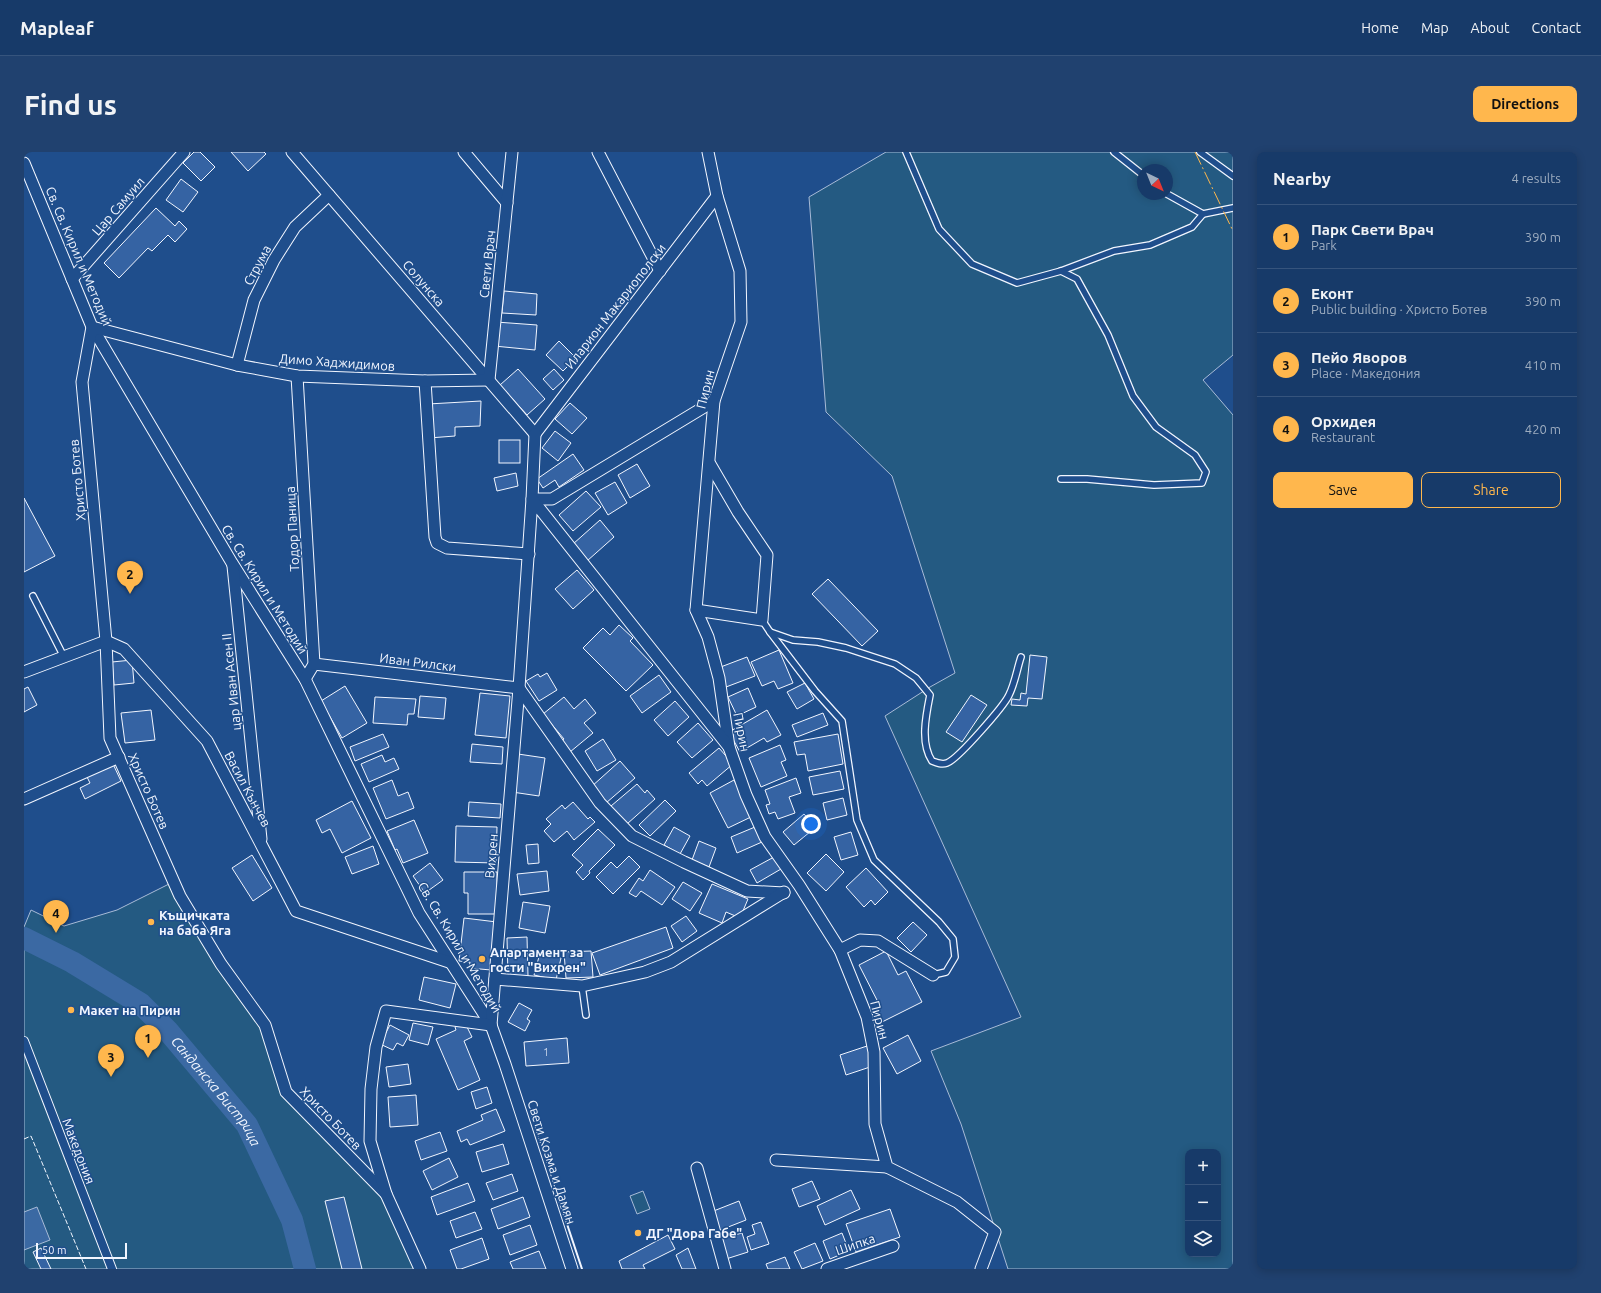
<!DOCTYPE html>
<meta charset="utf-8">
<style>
body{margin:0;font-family:Ubuntu,sans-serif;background:#20416f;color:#f1f3f6}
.controls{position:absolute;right:12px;bottom:12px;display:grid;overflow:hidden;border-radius:8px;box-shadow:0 2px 10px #0003}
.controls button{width:36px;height:36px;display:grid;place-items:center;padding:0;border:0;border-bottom:1px solid #36547d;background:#173a69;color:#f1f3f6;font:20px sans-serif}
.compass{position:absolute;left:1113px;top:12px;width:36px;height:36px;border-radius:50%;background:#173a69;box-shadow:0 2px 10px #0003;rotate:137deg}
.scale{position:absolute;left:12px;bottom:10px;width:91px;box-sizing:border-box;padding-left:4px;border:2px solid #f2f6ff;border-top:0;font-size:11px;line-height:14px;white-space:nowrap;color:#f2f6ff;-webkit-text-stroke:3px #1f4e8c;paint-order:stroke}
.you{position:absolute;left:787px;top:672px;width:14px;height:14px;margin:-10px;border:3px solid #fff;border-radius:50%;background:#1a73e8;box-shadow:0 0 0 6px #1a73e833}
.badge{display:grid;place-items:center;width:26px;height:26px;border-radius:50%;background:#ffb74d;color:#111;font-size:13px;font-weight:700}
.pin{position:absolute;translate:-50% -33px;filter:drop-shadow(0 1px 2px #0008)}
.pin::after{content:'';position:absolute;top:21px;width:14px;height:12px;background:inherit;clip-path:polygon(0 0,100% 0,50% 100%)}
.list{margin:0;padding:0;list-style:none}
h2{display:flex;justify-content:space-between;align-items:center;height:52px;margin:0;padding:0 16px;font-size:17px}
h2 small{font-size:13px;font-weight:400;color:#9eadc0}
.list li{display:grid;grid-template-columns:26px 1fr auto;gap:12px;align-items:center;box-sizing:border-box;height:64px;padding:0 16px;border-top:1px solid #36547d}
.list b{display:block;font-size:15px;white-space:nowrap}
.list p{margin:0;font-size:13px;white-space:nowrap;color:#9eadc0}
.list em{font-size:13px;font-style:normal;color:#9eadc0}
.actions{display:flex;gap:8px;padding:12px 16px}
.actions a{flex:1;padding:9px 0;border:1px solid #ffb74d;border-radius:8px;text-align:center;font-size:14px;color:#ffb74d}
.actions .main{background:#ffb74d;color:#111}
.icon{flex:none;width:22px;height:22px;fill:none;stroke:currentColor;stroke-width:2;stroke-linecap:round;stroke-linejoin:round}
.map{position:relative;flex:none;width:1209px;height:1117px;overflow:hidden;border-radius:8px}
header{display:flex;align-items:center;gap:24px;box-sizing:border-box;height:56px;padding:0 20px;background:#173a69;border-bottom:1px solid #36547d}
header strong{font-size:19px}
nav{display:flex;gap:22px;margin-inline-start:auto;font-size:14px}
.intro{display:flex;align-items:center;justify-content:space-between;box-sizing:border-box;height:96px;padding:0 24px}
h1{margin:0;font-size:28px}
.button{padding:10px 18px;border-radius:8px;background:#ffb74d;color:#111;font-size:14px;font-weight:700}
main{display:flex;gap:24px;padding:0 24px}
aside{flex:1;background:#173a69;border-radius:8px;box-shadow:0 2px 10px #0003}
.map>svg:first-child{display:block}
.green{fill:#245a82;stroke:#a8bbd7;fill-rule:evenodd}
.water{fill:#3b69a3;stroke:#a8bbd7}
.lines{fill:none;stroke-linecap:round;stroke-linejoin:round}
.river{stroke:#3b69a3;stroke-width:22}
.building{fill:#3563a3;stroke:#f2f6ff}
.service-casing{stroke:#f2f6ff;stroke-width:8}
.pedestrian-casing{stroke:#f2f6ff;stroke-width:10}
.minor-casing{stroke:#f2f6ff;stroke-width:13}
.service{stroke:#1f4e8c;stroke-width:5.5}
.pedestrian{stroke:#1f4e8c;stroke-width:8}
.minor{stroke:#1f4e8c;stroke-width:11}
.fence{stroke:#f2f6ff;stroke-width:1;stroke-dasharray:5 2;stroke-linecap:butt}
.wall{stroke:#f2f6ff;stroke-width:2}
.power{stroke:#ffb74d;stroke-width:1;stroke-dasharray:14 3 2 3;stroke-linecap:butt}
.poi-dot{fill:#ffb74d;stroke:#1f4e8c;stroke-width:1.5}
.labels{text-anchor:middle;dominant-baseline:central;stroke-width:3;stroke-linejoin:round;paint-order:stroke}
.number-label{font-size:11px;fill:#c3d1e8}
.street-label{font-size:13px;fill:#f2f6ff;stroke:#1f4e8c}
.poi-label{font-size:13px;font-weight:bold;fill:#f2f6ff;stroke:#1f4e8c;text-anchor:start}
.water-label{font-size:14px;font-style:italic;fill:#f2f6ff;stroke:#1f4e8c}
</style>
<header>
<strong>Mapleaf</strong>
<nav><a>Home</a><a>Map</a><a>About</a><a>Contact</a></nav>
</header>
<div class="intro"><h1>Find us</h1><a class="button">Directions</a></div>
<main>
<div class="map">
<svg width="1209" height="1117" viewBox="0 0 1209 1117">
<rect width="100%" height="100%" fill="#1f4e8c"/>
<g class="green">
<path d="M862 0H1209V203L1179 228 1209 263V1117H984L937 972 907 899 997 865 861 564 906 535 931 521 868 324 802 260 785 45ZM1119 18H1143V42H1119ZM1164 1000H1194V1102H1164Z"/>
<polygon points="145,732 180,791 237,869 260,942 362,1048 390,1117 0,1117 0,775 7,758 40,774 93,758"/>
<polygon points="619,1039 626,1057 613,1062 606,1044"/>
</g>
<polygon class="water" points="13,1055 26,1088 0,1098 0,1060"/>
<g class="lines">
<path class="river" id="s1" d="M0 786 48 810 117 852 144 879 223 973 268 1068 281 1117"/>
</g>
<g class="building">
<polygon points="170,0 176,0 191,15 177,29 159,11"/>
<polygon points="207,0 240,0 242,2 224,19"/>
<polygon points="157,27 174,40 159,60 142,48"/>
<polygon points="132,56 151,74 155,69 163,77 151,90 144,83 128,99 124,96 95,126 80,111"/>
<polygon points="480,139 513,142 512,163 478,161"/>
<polygon points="472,170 513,173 511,198 470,194"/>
<polygon points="535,189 552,206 539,219 522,203"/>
<polygon points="494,217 521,247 503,263 476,233"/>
<polygon points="530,217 540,228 529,238 519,227"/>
<polygon points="457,249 456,274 431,275 431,284 405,286 404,252"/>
<polygon points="546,251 563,266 548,282 531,267"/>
<polygon points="531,279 547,291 534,309 518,296"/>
<rect x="475" y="288" width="21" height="23"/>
<polygon points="549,302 560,318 535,335 531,328 519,336 513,327"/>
<polygon points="613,312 626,334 606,346 594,323"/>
<polygon points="492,321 494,334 473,339 470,326"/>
<polygon points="591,330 603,351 584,363 571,341"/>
<polygon points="562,339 577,355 549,379 535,363"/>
<polygon points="0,346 31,404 0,420"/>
<polygon points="576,368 590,385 563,409 549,392"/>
<polygon points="553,418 570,438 549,457 531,437"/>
<polygon points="804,427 854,479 838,494 788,442"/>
<polygon points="595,473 609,486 606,489 629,513 602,539 559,496 579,476 586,483"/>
<polygon points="755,498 769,531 754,537 750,529 738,534 727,510"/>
<polygon points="1006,503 1023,505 1018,547 1004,546 1003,554 987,553 988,547 996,548 997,541 1002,542"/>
<polygon points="723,505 731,524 702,535 694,516"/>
<polygon points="108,508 110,531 90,533 88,510"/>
<polygon points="523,521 533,538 515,549 502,529 514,522 516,525"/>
<polygon points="635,523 647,540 618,561 606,544"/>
<polygon points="781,531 790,547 773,557 763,540"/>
<polygon points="321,534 343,571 318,586 297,549"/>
<polygon points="4,535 13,553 0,560 0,537"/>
<polygon points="724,536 732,555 713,564 704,545"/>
<polygon points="456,541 486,544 482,586 451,583"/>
<polygon points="947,543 963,553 938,590 922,580"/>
<polygon points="396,544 422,546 420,567 394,565"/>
<polygon points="351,545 392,547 390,562 384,562 383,573 349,571"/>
<polygon points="540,545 550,557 561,547 572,561 560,571 569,581 546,600 537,589 540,587 519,562"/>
<polygon points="651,549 665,565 644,584 630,568"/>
<polygon points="127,558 131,588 101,591 97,561"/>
<polygon points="743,558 757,583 743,590 740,586 716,600 705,580"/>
<polygon points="799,561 804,573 773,585 768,573"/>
<polygon points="674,571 689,588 668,606 653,590"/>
<polygon points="359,582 365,595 331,609 326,595"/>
<polygon points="814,582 819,612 784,619 781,602 773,603 770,590"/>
<polygon points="579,587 592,608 573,619 561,599"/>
<polygon points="448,592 479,595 478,612 446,610"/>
<polygon points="756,593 762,608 757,610 763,624 737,635 725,606"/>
<polygon points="695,596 709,612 683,634 678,628 674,632 665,621"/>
<polygon points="494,602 521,606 515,644 488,640"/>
<polygon points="358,603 361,610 370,606 375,617 345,630 337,612"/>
<polygon points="596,609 611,626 582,651 567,635"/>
<polygon points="89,612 97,629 61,647 56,636 66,631 63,625"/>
<polygon points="816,619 820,637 789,643 785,625"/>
<polygon points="772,626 777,641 765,645 771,661 754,667 751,660 745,662 742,653 746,652 741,638"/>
<polygon points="368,628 374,644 384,640 390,656 362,667 349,636"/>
<polygon points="710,628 729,664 704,676 686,641"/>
<polygon points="613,632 621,641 623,638 631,647 603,672 587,654"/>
<polygon points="819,646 823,663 803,668 799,651"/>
<polygon points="641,648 652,659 626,684 615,673"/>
<polygon points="328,649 347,686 318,701 306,677 298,681 292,668"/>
<polygon points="445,650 477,652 476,666 444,664"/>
<polygon points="549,650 564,667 566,665 571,670 550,688 543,679 530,690 520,679 527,672 522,667 538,653 541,657"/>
<polygon points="780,662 792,675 770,693 759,680"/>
<polygon points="390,668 404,701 379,711 373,697 371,698 363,679"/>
<polygon points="432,674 473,675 472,711 431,710"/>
<polygon points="650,675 666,684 656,702 640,693"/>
<polygon points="731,675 738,690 713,701 707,685"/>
<polygon points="574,677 591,693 565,719 566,721 559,728 552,720 559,713 548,703"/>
<polygon points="827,680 834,703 817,708 810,685"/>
<polygon points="675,689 692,696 685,715 668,708"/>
<polygon points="514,692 515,711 504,712 502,693"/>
<polygon points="349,694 355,712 328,722 321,705"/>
<polygon points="802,702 820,720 802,739 783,721"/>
<polygon points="228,703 248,736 229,749 208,716"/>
<polygon points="605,704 616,715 589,742 572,725 587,710 593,716"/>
<polygon points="750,705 757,717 733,731 726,718"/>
<polygon points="406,711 419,728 401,741 389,724"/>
<polygon points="842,716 864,740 851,753 847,748 840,755 822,735"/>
<polygon points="626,718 651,735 638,753 617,739 612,745 605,741 615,726 619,729"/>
<polygon points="523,719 525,739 496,743 493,722"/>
<polygon points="440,720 473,720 473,762 444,762 444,741 440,741"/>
<polygon points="659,730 678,741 666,759 648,747"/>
<polygon points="688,732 724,747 716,766 702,760 698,771 675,761"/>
<polygon points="499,750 526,754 521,781 495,776"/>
<polygon points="662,764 673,779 658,790 647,774"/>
<polygon points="440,766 473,770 467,818 445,816 446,810 435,809"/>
<polygon points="889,770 903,783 887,800 873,786"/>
<polygon points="642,775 649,796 576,823 568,801"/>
<polygon points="503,785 504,824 484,824 483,786"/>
<polygon points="567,799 569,825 542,826 540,800"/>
<polygon points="862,799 874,823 882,819 898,850 858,870 851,857 856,854 835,813"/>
<polygon points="516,801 537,806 532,828 510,823"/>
<polygon points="400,825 432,832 426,856 395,848"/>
<polygon points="495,851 508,858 503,867 506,869 501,879 484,870"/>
<polygon points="389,871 409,875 404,893 385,888"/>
<polygon points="441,871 448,885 440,889 456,928 434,938 412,887 432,878 431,875"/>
<polygon points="366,873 385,883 379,894 373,891 369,898 356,892"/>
<polygon points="884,883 897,909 873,922 859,896"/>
<polygon points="543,886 545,911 502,914 500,890"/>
<polygon points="843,894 849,914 822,923 816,903"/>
<polygon points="384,912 387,932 365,935 362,915"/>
<polygon points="463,935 468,951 452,957 447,940"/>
<polygon points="392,943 394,973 366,975 364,945"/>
<polygon points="472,957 481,979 446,993 443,987 437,990 433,979 459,968 457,963"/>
<polygon points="416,980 423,999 397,1008 391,989"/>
<polygon points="479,992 485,1012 458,1020 452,1000"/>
<polygon points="425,1006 434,1025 408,1038 399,1019"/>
<polygon points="488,1022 494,1039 469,1048 462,1031"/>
<polygon points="788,1029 796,1047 775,1055 768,1037"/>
<polygon points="444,1031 451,1049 413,1063 407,1045"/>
<polygon points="827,1038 836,1057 801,1073 793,1054"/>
<polygon points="320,1045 338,1117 318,1117 301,1049"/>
<polygon points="499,1045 506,1065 474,1077 467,1057"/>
<polygon points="715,1049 722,1068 694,1079 687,1060"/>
<polygon points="866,1057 876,1085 832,1100 822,1072"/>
<polygon points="451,1060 458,1077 432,1086 426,1069"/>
<polygon points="737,1070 745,1092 727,1098 723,1085 731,1082 728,1073"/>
<polygon points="506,1073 513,1093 486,1103 479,1083"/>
<polygon points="718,1081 724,1100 702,1107 696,1087"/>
<polygon points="818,1081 825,1099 806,1107 799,1089"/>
<polygon points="644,1083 651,1097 619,1113 621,1117 598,1117 595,1109"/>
<polygon points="458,1086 465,1107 437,1117 433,1117 426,1098"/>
<polygon points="791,1091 799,1109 778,1117 770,1100"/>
<polygon points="17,1096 27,1117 17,1117 9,1100"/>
<polygon points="664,1096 672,1117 658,1117 652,1103"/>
<polygon points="515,1099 522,1117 489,1117 486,1110"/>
<polygon points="761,1105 766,1117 744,1117 742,1112"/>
</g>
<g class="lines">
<defs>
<g id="service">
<polyline points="882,0 915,77 948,112 993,131 1037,119 1090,99 1126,93 1168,75 1179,62 1143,42"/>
<polyline points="1090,0 1119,23"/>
<polyline points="1176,0 1209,24"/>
<polyline points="1179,62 1209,56"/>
<polyline points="1037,119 1053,127 1084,183 1109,244 1132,275 1171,303 1182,320 1178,331 1130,333 1063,327 1037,327"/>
<polyline points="9,444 40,505"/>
<path d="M738 468 746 480 769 488 794 490 822 496 871 512 892 526 906 543C902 563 896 591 908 609 913 611 918 613 923 611 934 607 980 554 985 543 991 531 993 517 997 505"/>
<polyline points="746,480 791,539 818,569 833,668 850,708 915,770 929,787 931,805 922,820 909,823"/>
<polyline points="558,834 562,863"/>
</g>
<polyline id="pedestrian" points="0,889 88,1117"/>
<g id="minor">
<polyline points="268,0 511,282"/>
<polyline points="440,0 483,51"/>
<polyline points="574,0 636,119"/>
<polyline points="684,0 693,44 716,119 717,170 690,249 672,458 684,485 695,526 705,595 722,643 741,685 775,733 816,798 843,865 850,900 851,972 863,1015 933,1050 971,1080 957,1117"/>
<polyline points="0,11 68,175 208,411 281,527 395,761 467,873 481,912 548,1117"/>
<polyline points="48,127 160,0"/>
<polyline points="213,213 230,148 250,108 271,75 305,43"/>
<polyline points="273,224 290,512 281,527"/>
<polyline points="401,229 411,385 413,391 423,396 505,402"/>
<polyline points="511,282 693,44"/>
<polyline points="511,282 508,347 528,347 690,249"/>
<polyline points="209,414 237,687"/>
<polyline points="672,458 738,468 743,403 714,360 686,312"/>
<polyline points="290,512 495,536"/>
<polyline points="0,520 82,489 100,497 183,589 272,759 425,810"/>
<polyline points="495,536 576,651 608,684 660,710 723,739 760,741"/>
<polyline points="0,647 95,605"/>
<polyline points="816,798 836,788 854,789 909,823"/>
<polyline points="471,827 558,834 621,820 647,810 760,740"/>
<polyline points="467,873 495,536 508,347 705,595"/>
<polyline points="752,1008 863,1015"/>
<polyline points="673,1016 701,1117"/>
<polyline points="362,1042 262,940 241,873 197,812 156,744 86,586 82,489 58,230 68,175 213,213 273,224 401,229 465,228 488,0"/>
<polyline points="396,1117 362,1042 346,989 347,937 352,895 362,859 467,873"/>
<polyline points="803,1117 869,1094"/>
</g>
</defs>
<use href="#service" class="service-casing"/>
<use href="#pedestrian" class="pedestrian-casing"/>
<use href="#minor" class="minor-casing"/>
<use href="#service" class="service"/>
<use href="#pedestrian" class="pedestrian"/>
<use href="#minor" class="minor"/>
<g class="fence">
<polyline points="504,953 534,1045"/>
<polyline points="0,987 7,984 62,1117"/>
</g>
<polyline class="wall" points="534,1045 558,1117"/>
<polyline class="power" points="1171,0 1209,79"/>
</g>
<g class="poi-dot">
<circle cx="127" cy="770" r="4"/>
<circle cx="458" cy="807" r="4"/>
<circle cx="47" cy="858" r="4"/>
<circle cx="614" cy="1081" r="4"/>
</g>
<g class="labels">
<g class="number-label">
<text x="522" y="900">1</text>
</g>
<g class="street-label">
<text transform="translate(94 54) rotate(-49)">Цар Самуил</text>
<text transform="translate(55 104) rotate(67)">Св. Св. Кирил и Методий</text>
<text transform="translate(463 112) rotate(-84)">Свети Врач</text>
<text transform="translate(233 113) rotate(-62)">Струма</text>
<text transform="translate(400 131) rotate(49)">Солунска</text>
<text transform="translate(591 154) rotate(-52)">Иларион Макариополски</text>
<text transform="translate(313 210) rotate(4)">Димо Хаджидимов</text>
<text transform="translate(681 237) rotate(-76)">Пирин</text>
<text transform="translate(53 328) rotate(-95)">Христо Ботев</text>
<text transform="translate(268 377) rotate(-93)">Тодор Паница</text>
<text transform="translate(241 437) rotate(58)">Св. Св. Кирил и Методий</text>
<text transform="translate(394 510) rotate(7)">Иван Рилски</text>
<text transform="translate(207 530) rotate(-96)">цар Иван Асен II</text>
<text transform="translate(718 580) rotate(79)">Пирин</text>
<text transform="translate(224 637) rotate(62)">Васил Кънчев</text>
<text transform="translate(125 639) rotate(66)">Христо Ботев</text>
<text transform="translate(467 704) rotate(-85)">Вихрен</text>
<text transform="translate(436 795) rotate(59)">Св. Св. Кирил и Методий</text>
<text transform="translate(856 868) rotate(75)">Пирин</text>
<text transform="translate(307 966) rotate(46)">Христо Ботев</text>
<text transform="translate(55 999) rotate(69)">Македония</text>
<text transform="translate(528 1010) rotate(72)">Свети Козма и Дамян</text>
<text transform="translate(831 1092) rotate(-19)">Шипка</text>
</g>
<g class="poi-label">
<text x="135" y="763">Къщичката<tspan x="135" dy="15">на баба Яга</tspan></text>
<text x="466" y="800">Апартамент за<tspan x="466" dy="15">гости "Вихрен"</tspan></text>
<text x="55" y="858">Макет на Пирин</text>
<text x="622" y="1081">ДГ "Дора Габе"</text>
</g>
<g class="water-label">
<text stroke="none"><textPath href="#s1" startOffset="250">Санданска Бистрица</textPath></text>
</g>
</g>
</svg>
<div class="controls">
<button>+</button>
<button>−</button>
<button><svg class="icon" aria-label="layers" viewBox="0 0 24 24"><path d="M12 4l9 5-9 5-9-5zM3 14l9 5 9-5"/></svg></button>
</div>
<svg class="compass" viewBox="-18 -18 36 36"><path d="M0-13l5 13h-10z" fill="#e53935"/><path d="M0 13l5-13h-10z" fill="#9eadc0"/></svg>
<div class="scale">50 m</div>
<div class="you"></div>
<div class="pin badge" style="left:124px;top:906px">1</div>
<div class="pin badge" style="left:106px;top:442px">2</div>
<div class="pin badge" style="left:87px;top:925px">3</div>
<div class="pin badge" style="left:32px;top:781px">4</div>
</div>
<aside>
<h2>Nearby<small>4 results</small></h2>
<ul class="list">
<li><span class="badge">1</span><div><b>Парк Свети Врач</b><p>Park</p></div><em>390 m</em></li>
<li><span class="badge">2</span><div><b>Еконт</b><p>Public building · Христо Ботев</p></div><em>390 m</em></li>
<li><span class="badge">3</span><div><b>Пейо Яворов</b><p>Place · Македония</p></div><em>410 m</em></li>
<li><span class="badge">4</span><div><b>Орхидея</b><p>Restaurant</p></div><em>420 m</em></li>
</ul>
<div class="actions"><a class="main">Save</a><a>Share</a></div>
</aside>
</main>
